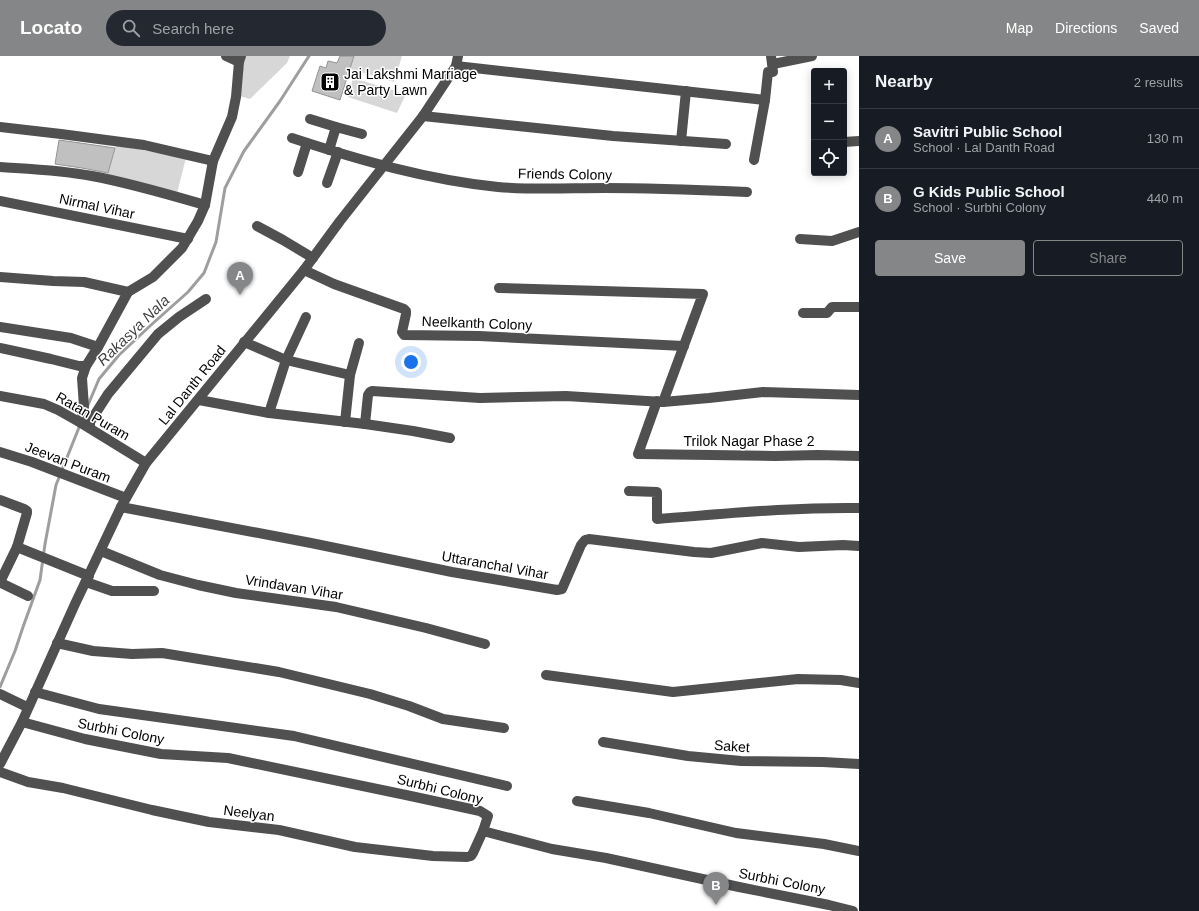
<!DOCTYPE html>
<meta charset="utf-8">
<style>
body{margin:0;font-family:Arial,sans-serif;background:#242831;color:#f1f3f6}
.controls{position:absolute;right:12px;top:12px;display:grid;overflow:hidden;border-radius:4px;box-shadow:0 2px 10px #0003}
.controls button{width:36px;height:36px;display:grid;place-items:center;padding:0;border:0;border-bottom:1px solid #363941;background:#171b24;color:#f1f3f6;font:20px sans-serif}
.you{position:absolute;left:411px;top:306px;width:14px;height:14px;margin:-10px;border:3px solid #fff;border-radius:50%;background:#1a73e8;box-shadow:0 0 0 6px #1a73e833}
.badge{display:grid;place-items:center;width:26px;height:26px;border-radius:50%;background:#858687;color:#fff;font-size:13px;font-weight:700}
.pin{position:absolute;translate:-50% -33px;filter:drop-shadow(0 1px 2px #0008)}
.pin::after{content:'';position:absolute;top:21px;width:14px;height:12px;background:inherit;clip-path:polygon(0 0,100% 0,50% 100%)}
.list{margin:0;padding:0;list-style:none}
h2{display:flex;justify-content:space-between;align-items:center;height:52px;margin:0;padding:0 16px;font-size:17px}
h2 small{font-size:13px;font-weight:400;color:#9ea1a6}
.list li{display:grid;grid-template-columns:26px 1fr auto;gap:12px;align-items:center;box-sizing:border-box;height:60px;padding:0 16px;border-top:1px solid #363941}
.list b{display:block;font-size:15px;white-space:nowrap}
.list p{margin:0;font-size:13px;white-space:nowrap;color:#9ea1a6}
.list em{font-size:13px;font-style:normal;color:#9ea1a6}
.actions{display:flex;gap:8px;padding:12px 16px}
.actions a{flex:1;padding:9px 0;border:1px solid #858687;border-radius:4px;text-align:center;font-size:14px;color:#858687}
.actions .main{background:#858687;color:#fff}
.icon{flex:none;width:22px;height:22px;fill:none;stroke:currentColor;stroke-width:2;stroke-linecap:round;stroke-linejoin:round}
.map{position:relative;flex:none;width:859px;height:855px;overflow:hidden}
header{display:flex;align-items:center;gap:24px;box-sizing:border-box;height:56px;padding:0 20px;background:#858687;color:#fff}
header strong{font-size:19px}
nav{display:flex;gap:22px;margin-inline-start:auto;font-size:14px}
.search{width:280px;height:36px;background:#242831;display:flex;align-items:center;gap:10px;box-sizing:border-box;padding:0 14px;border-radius:22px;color:#9ea1a6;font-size:15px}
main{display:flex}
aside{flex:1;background:#171b24}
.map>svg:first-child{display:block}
.green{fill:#d7d7d7}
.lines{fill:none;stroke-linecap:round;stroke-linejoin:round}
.stream{stroke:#9e9e9e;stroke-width:3}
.building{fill:#c0c0c0;stroke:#949494}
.minor{stroke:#505050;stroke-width:10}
.labels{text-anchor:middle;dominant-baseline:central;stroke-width:3;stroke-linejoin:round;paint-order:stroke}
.poi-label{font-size:14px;fill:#000;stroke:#fff;text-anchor:start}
.street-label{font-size:14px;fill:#000;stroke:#fff}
.water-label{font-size:15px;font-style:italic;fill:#3f3f3f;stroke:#fff}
</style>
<header>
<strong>Locato</strong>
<div class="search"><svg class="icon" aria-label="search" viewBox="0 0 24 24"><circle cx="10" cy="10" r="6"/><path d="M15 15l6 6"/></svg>Search here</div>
<nav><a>Map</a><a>Directions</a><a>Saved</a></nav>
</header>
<main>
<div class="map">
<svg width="859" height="855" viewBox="0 0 859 855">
<rect width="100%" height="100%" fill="#fff"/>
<g class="green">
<polygon points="245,0 290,0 287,7 250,43 239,40"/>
<polygon points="354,0 402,0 394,26 350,13"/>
<polygon points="353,22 406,38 397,57 348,41"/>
<polygon points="116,89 186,102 177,137 107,120"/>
</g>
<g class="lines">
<g class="stream">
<polyline points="88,349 99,323 119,299 151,269 188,236 204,217 216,186 225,132 244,95 280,45 309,0"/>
<polyline points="0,631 15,595 23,571 40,524 45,488 56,429 80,369"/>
</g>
</g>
<g class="building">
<polygon points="340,0 354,0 340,44 312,35 320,10 326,12 328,5 337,7"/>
<polygon points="59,84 115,92 108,117 82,112 55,108"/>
</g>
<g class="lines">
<g class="minor">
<polyline points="226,0 239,6"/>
<polyline points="773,8 812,0"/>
<polyline points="456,10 765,44"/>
<polyline points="423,60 613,80 726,88"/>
<polyline points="310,63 336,71"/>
<polyline points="0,71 61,78 144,89 213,105"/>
<path d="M292 82C359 104 428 124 498 131 533 134 569 132 605 132 652 132 700 134 747 136"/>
<polyline points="681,85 686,35"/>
<polyline points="844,86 859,85"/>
<polyline points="329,94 336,71 362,78"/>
<polyline points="754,104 765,44 768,16 773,16 771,0"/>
<path d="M0 111C31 113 62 114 92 120 130 127 167 138 205 149"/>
<polyline points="298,116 307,87"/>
<polyline points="327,127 338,96"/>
<polyline points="0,145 188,183"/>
<polyline points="257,170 283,184 313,202"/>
<polyline points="800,183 832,185 859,176"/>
<polyline points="304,214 334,228 404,253 406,255 406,258 402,276 404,279 479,280 684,290"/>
<polyline points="0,221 53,225 84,226 128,236"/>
<polyline points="499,232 703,238 663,346"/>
<polyline points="803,257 827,257 832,251 859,251"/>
<polyline points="0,271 71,282 98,291"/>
<polyline points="244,286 286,304 350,319 345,366"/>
<polyline points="0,292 51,303 79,310 86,310"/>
<polyline points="350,319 359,287"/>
<polyline points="0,340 44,348 58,354 81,367 146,407"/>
<polyline points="199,344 269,357 365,368 413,375 450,382"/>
<polyline points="657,345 638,398 775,400 818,399 859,400"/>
<polyline points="269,357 286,304 306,261"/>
<polyline points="81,367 84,351 82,322 86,310 98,291 128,236 153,221 182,192 198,165 205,149 213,105 232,61 236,41 239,6 241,0"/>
<polyline points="365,368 368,339 370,336 372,335 480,342 566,340 663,346 709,342 763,336 859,339"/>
<polyline points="90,372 90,366 108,338 158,278 179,261 206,243"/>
<polyline points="0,396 32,406 126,442"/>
<path d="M629 435 657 436V463C724 458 791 451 859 452"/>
<polyline points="0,444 24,453 27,455 27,457 17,491 0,526"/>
<polyline points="121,451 311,487 452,516 557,534 562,533 581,489 585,484 589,483 694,496 711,497 762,487 799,491 843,489 859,490"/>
<polyline points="17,491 89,520"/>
<polyline points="101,495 160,519 198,529 236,537 336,551 426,572 485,588"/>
<polyline points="86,526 112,535 154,535"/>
<polyline points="1,527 28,540"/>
<polyline points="57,587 93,595 132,598 162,597 279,616 370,638 409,650 443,663 504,672"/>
<polyline points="546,619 673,636 798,623 841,624 859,627"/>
<polyline points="35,636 99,653 294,680 507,730"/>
<polyline points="0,638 27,651"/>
<polyline points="22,666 85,683 161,698 228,702 406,739 480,755 488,760 483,775 552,793 606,802 739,831 829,849 853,855"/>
<polyline points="603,686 688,700 741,705 823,706 859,708"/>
<polyline points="0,708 22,666 75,548 121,451 146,407 304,214 340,165 423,60 456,10 458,0"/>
<polyline points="0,716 28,726 63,732 152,754 209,766 279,774 355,791 433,800 467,801 471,800 473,797 483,775"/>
<polyline points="577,745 649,757 736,777 824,788 859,795"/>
</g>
</g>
<defs>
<symbol id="building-square" viewBox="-11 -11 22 22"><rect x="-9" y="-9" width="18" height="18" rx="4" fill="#000" stroke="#fff"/><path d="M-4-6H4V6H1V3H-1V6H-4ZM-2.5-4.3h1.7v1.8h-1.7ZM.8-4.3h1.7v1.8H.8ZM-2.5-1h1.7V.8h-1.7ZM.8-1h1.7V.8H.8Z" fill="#fff"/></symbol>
</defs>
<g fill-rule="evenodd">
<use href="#building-square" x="319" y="15" width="22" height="22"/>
</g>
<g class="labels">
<g class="poi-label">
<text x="344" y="18">Jai Lakshmi Marriage<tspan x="344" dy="16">&amp; Party Lawn</tspan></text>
</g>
<g class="street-label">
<text transform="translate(565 118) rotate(1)">Friends Colony</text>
<text transform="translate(97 150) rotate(12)">Nirmal Vihar</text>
<text transform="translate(477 267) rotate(2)">Neelkanth Colony</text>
<text transform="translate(192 329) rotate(-51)">Lal Danth Road</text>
<text transform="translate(93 360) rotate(30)">Ratan Puram</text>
<text x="749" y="385">Trilok Nagar Phase 2</text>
<text transform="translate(68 406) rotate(21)">Jeevan Puram</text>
<text transform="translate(495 509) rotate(10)">Uttaranchal Vihar</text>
<text transform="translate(294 531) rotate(9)">Vrindavan Vihar</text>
<text transform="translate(121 675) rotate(11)">Surbhi Colony</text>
<text transform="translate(732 690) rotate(4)">Saket</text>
<text transform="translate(440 733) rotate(14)">Surbhi Colony</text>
<text transform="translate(249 757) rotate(7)">Neelyan</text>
<text transform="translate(782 825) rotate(11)">Surbhi Colony</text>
</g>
<g class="water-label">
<text transform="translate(133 274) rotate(-44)">Rakasya Nala</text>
</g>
</g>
</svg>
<div class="controls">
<button>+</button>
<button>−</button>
<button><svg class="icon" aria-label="locate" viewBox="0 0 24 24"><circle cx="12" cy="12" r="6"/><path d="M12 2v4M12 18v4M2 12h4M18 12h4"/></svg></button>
</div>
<div class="you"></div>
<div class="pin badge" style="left:240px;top:239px">A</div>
<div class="pin badge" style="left:716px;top:849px">B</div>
</div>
<aside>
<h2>Nearby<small>2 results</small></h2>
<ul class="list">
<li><span class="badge">A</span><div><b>Savitri Public School</b><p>School · Lal Danth Road</p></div><em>130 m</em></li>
<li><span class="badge">B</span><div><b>G Kids Public School</b><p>School · Surbhi Colony</p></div><em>440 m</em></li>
</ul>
<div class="actions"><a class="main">Save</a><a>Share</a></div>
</aside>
</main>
